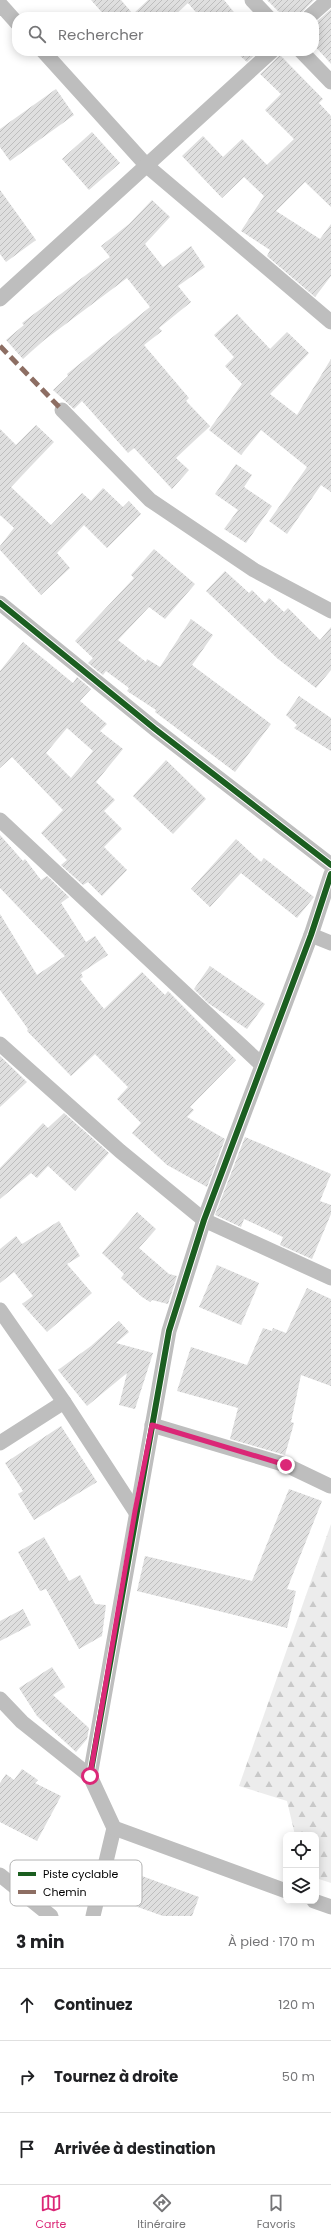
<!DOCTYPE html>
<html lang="fr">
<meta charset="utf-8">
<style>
body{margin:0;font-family:Poppins,sans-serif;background:#f2f2f2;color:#202124}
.controls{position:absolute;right:12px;bottom:12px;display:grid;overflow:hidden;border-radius:8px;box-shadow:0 2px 10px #0003}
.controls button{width:36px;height:36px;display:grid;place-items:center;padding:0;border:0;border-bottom:1px solid #e0e0e0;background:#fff;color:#202124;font:20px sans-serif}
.stop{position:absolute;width:12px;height:12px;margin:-9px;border:3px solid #db2777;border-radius:50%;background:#fff}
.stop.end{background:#db2777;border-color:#fff;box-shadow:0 1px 4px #0008}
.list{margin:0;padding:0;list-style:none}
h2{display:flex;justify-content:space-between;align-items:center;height:52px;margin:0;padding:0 16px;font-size:17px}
h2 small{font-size:13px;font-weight:400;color:#757577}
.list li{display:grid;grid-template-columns:26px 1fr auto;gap:12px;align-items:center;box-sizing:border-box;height:72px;padding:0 16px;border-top:1px solid #e0e0e0}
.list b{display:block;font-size:15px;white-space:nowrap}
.list em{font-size:13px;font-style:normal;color:#757577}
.icon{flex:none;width:22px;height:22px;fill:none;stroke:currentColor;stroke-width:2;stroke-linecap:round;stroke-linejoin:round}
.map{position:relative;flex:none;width:331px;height:1916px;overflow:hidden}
.search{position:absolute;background:#fff;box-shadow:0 2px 10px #0003;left:12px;right:12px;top:12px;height:44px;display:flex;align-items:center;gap:10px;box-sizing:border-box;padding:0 14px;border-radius:16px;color:#757577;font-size:15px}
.sheet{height:268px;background:#fff}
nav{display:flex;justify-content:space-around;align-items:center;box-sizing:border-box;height:56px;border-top:1px solid #e0e0e0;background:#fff;font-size:11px;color:#757577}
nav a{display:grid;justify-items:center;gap:2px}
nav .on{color:#db2777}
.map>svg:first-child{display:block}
.forest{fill:url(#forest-firs)}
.building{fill:url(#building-hatch);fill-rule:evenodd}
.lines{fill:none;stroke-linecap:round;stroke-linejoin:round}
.minor{stroke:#bebebe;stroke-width:15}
.quiet{stroke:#8d6e63;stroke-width:5;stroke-dasharray:10 5;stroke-linecap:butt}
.cycleway-casing{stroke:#fff;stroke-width:8}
.cycleway{stroke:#1b5e20;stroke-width:6}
.route{stroke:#db2777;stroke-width:5}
.key{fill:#fff;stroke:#b2b2b2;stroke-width:1}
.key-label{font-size:11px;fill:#000}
</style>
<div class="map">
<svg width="331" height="1916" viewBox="0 0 331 1916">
<defs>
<pattern id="forest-firs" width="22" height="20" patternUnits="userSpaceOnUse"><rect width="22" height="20" fill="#ececec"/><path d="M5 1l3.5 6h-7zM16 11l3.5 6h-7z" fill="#c9c9c9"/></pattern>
<pattern id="building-hatch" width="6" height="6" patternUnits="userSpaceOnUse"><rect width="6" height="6" fill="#dfdfdf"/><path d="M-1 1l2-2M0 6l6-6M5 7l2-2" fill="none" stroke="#bebebe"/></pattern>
</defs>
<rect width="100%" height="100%" fill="#fff"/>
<polygon class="forest" points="331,1524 331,1883 316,1878 316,1835 295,1835 287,1801 239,1786"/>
<g class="building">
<polygon points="91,0 121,0 133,14 148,0 224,0 238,17 200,17 188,3 173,17 106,17"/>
<polygon points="267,0 314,0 303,11 300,17 284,17"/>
<polygon points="331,9 331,64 314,45 314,24"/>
<polygon points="235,51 259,51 247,62"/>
<polygon points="280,55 323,99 319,103 331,116 331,207 305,182 276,211 320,239 331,224 331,276 315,297 267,256 270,250 241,231 264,196 244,177 222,198 182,156 203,136 223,157 242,139 267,165 294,139 265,110 281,94 260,74"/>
<polygon points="56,89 74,115 10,161 0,147 0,129"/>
<polygon points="92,132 120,163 89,190 62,159"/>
<polygon points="0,190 36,240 6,262 0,254"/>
<polygon points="152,200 170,217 145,244 163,267 191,246 205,267 178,286 191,302 159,328 162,331 144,345 189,398 186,401 210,426 176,458 189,470 172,489 134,448 128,453 82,401 74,409 53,390 68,376 67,374 150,307 127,278 43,341 23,359 6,340 24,325 22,323 110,257 101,246 129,224"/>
<polygon points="237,314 270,349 287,332 309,353 270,394 297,415 331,359 331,492 321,485 287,534 269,521 307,467 261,430 241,455 209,430 242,384 225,366 234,357 214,335"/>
<polygon points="36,425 54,442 11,487 51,525 82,493 91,501 103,488 123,507 129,501 141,514 107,548 84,525 57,553 70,568 41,595 0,550 0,546 14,528 0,515 0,429 16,445"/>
<polygon points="236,464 252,475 244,487 272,506 246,543 224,529 238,510 215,494"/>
<polygon points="154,549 195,584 165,619 149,607 118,640 146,662 147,659 160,667 191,619 213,635 192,665 271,724 235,772 155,712 156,710 127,691 129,688 106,671 103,675 88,663 93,658 75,641 134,578 131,575"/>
<polygon points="225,571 249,593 252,590 265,603 269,598 284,612 288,608 320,640 331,627 331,670 316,688 278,659 206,591"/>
<path d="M23 642 73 683 77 677 91 689 80 701 107 724 100 731 123 749 96 782 115 800 104 811 122 829 104 847 127 870 102 896 88 882 83 885 61 865 67 860 41 833 63 810 12 757 0 768V671ZM67 728 93 751 71 778 46 753Z"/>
<polygon points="299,696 331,718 331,751 294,728 297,725 286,715"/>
<polygon points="166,760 206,799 173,834 133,796"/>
<polygon points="0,835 23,861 25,859 41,880 47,876 69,897 61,903 86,942 95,936 108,955 81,973 83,977 80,979 104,1009 142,972 165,995 168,991 236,1060 190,1107 194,1110 187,1117 225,1139 207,1187 167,1165 132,1133 141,1123 117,1099 128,1087 95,1054 71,1076 27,1031 28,1029 0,990 0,914 37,975 65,956 0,888"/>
<polygon points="236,839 261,862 264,858 314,897 297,918 241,873 210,907 191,889"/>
<polygon points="210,966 265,1004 247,1029 208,1003 194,989"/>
<polygon points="0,1056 27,1082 0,1107"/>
<polygon points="64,1113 109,1153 75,1191 48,1166 37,1178 31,1173 0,1199 0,1168 43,1123 48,1128"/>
<polygon points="245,1137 331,1174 320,1201 331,1205 331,1214 312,1259 280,1245 283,1237 244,1219 241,1227 215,1215"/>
<polygon points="137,1212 156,1229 139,1248 169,1274 177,1276 168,1304 152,1300 150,1302 142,1297 121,1278 124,1274 102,1253"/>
<polygon points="59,1221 80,1256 67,1264 92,1293 47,1332 22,1304 33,1296 14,1272 0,1283 0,1249 16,1236 22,1244"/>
<polygon points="217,1265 259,1283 241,1325 199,1307"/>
<polygon points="307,1288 331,1299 331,1386 301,1375 291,1422 294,1423 285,1455 230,1439 238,1408 177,1391 191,1347 247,1365 263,1328 272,1331 273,1328 286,1333"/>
<polygon points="119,1321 129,1332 116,1343 153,1353 135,1409 119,1405 127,1373 87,1406 58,1370 91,1346"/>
<polygon points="61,1426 97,1482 34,1520 18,1494 23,1491 5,1463"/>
<polygon points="289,1489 322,1501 287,1589 296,1591 287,1628 137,1591 145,1556 252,1581"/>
<polygon points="44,1537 69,1581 80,1575 95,1604 106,1605 102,1636 79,1649 46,1589 40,1591 18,1552"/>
<polygon points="23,1609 31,1625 0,1641 0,1621"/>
<polygon points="52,1667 65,1687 53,1695 89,1728 87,1739 76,1752 37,1716 19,1688"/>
<polygon points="22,1769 38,1780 35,1783 61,1796 37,1841 0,1822 0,1783 6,1774 14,1780"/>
<polygon points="131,1872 199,1897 192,1916 163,1916 121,1901"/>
</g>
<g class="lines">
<g class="minor">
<polyline points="252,0 268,17"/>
<polyline points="0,4 17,23"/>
<polyline points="309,17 328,0"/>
<polyline points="43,51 147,166 331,322"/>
<polyline points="301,51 331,82"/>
<polyline points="0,299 272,51"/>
<polyline points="62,410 150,500 254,570 331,611"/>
<polyline points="0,603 155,729 331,865"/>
<polyline points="0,820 262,1065"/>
<polyline points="311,935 331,943"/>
<polyline points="0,1044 120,1151 204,1220 331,1278"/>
<polyline points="0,1310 64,1402 135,1511"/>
<polyline points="152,1425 286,1465 330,1486"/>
<polyline points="0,1443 64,1402"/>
<polyline points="0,1699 22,1722 90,1776 114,1828 93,1916"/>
<polyline points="90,1776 169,1331 204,1220 311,935 331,874"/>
<polyline points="114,1828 286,1891"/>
<polyline points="0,1875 51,1916"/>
<polyline points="314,1901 331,1907"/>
</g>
<polyline class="quiet" points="0,346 62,410"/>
<defs>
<g id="cycleway">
<polyline points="0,603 155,729 331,865"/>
<polyline points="90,1776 169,1331 204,1220 311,935 331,874"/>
</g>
</defs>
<use href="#cycleway" class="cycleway-casing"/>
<use href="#cycleway" class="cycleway"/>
</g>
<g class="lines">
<polyline class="route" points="90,1776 135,1511 152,1425 286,1465"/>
</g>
<rect x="10" y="1860" width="132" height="46" rx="6" class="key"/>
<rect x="18" y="1872" width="18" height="4" fill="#1b5e20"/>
<rect x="18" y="1890" width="18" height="4" fill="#8d6e63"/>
<g class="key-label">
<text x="43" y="1878">Piste cyclable</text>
<text x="43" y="1896">Chemin</text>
</g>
</svg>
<div class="controls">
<button><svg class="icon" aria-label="locate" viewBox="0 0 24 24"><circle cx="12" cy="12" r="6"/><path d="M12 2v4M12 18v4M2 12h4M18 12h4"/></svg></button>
<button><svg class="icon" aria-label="layers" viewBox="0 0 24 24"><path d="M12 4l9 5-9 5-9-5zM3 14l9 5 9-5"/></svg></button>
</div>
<div class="stop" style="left:90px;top:1776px"></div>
<div class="stop end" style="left:286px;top:1465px"></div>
<div class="search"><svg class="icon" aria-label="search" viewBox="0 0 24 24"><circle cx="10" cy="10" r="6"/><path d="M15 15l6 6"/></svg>Rechercher</div>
</div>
<section class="sheet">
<h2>3 min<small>À pied · 170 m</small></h2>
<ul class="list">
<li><svg class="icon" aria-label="ahead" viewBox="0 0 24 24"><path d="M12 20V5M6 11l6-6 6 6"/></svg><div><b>Continuez</b></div><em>120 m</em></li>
<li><svg class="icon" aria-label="right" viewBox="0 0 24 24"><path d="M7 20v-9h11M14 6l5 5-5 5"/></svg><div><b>Tournez à droite</b></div><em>50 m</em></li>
<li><svg class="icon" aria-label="arrive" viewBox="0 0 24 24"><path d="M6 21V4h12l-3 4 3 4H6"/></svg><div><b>Arrivée à destination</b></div></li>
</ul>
</section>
<nav>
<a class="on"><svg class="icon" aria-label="map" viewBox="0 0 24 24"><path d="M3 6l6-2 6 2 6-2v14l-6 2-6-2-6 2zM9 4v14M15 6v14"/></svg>Carte</a>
<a><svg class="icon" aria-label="directions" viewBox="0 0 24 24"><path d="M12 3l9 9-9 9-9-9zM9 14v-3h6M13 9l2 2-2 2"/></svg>Itinéraire</a>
<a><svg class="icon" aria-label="saved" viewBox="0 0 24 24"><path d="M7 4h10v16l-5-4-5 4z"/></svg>Favoris</a>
</nav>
